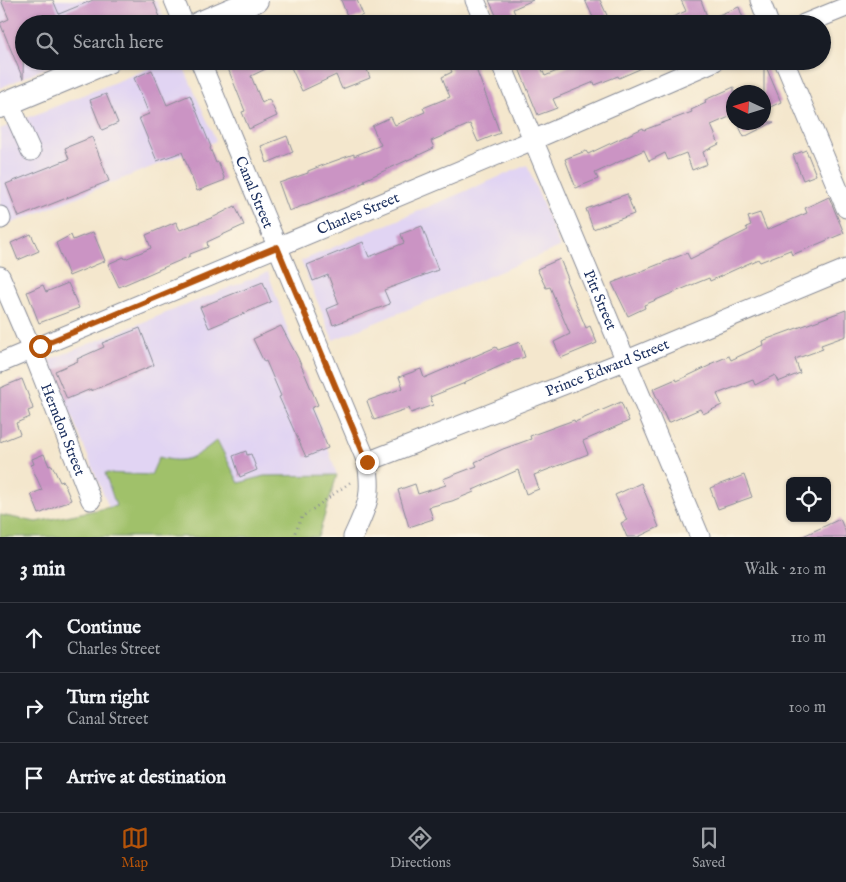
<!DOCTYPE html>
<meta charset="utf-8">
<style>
body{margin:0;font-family:"IM FELL English",serif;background:#242831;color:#f1f3f6}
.controls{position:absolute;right:15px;bottom:15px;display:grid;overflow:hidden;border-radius:8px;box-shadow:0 1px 4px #0004}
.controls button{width:45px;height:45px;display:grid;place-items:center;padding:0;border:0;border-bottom:1px solid #363941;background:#171b24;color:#f1f3f6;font:25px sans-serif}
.compass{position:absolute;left:726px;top:85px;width:45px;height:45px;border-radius:50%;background:#171b24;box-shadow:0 1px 4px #0004;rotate:274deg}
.stop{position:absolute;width:15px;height:15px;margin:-11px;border:4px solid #b45309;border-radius:50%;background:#fff}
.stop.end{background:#b45309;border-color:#fff;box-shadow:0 1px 5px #0008}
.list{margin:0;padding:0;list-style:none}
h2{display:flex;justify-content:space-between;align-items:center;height:65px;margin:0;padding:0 20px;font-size:21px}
h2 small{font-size:16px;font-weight:400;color:#9ea1a6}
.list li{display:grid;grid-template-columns:32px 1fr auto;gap:15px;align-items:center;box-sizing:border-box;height:70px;padding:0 20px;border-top:1px solid #363941}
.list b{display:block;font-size:19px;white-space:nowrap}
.list p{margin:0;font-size:16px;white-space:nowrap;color:#9ea1a6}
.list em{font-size:16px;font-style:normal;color:#9ea1a6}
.icon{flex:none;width:28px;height:28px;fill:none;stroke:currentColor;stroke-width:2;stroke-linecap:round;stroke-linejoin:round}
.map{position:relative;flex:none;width:846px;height:537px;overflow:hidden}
.search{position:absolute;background:#171b24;box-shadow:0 1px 4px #0004;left:15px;right:15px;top:15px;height:55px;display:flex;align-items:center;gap:12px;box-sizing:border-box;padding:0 18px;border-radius:28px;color:#9ea1a6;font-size:19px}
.sheet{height:275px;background:#171b24}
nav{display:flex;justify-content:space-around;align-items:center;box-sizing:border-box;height:70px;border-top:1px solid #363941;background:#171b24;font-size:14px;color:#9ea1a6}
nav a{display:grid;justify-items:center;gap:2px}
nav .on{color:#b45309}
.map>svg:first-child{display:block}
.built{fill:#e1d4f3}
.green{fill:#a0c16a;stroke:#5e7864}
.building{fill:#cb94c4}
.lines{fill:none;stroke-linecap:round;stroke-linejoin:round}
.minor-casing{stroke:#888b96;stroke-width:21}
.major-casing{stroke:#888b96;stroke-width:26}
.path{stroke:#888b96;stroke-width:2.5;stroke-dasharray:1 4;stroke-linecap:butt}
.minor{stroke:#fff;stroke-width:19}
.major{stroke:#fff;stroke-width:24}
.route{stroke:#b45309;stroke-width:6}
.labels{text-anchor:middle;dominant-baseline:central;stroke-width:5;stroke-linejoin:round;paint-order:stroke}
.street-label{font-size:15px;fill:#1b2f5e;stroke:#fcf5e5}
</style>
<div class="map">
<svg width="846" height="537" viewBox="0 0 846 537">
<rect width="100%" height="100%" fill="#fcf5e5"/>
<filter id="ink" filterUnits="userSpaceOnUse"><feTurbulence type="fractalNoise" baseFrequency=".02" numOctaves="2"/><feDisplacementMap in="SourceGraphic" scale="10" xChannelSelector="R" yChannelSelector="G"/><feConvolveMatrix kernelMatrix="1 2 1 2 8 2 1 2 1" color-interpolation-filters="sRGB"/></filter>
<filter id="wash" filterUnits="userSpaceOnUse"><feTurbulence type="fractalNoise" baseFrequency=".0096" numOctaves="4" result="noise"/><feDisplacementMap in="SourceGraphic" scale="20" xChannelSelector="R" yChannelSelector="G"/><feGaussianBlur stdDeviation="1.12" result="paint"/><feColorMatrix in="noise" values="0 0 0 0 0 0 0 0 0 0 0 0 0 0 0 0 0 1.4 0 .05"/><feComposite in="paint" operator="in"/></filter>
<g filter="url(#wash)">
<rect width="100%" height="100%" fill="#f4e7cd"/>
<g class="built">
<polygon points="0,0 156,0 164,18 149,24 24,24 24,61 62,61 0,88"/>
<polygon points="167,61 181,61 216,141 0,228 0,129"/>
<polygon points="527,165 560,247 333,340 301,261"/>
<polygon points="268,272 337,475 265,476 238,483 218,441 196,457 173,462 158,457 151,475 105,473 116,506 109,508 49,360"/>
</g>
<path class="green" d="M217 440 239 483 264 476 337 475 318 537H0V515L36 522 116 506 105 473 151 475 159 457C186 465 196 457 217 440Z"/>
<g id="blocks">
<g class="building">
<polygon points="1,0 53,0 59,14 93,0 153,0 160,17 144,24 24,24 23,79 0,23 9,19"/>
<polygon points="341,0 357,0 363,15 349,21"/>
<polygon points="489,0 533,0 513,9 519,24 500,24"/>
<polygon points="585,0 600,0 611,24 596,24"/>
<polygon points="681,0 701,0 708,19 739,7 745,24 658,24 686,11"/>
<polygon points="225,61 282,61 251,76 262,103 269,99 277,116 249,129 242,112 245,111"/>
<polygon points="288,61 364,61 370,78 342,89 336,75 302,91"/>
<polygon points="447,61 473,61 500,133 478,142 470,124 431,141 434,148 364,180 365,182 289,211 279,183 308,173 308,171 326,164 354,154 354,156 381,145 372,126 391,117 395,125 425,112 423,108 450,97 442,77 452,72"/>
<polygon points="516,61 538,61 545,76 581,61 658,61 619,78 618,76 595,85 594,82 553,99 557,108 538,115"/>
<polygon points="764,62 781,102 764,110"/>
<polygon points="152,70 167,105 190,95 211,147 210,148 216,163 218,162 225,180 197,191 182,152 157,161 139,118 149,114 134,78"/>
<polygon points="734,87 734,115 711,125 719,144 703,152 707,164 692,170 686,153 668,160 665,153 649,161 644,150 595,173 598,179 576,188 565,159 586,151 588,154 643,128 644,130 692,112 691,110 706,103 705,100"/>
<polygon points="106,94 118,123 102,130 90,100"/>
<polygon points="737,122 774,122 744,137"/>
<polygon points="287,136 293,152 267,163 261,146"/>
<polygon points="92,137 109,181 19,217 6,184 69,159 65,148"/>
<polygon points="806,150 816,175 803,180 793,155"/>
<polygon points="627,194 634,214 593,229 586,209"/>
<polygon points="829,197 844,233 792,255 790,250 760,262 758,259 710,281 709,278 670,294 644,305 645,308 628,316 612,283 687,253 690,259 748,230 746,227 751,225 748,217 760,213 767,230 807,213 805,208"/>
<polygon points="235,206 244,225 207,242 208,247 190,254 190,256 119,287 108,264 124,257 125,259 151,248 146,235 176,222 180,230 214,217"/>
<polygon points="422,226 438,270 384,290 390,304 333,325 327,309 339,304 328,275 313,281 307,265 363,242 369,257 404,243 401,234"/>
<polygon points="93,232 105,261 69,276 56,243 71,235 73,240"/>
<polygon points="31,234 39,251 18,260 11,243"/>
<polygon points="560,259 568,279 566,280 586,328 590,326 597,343 561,358 554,342 570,334 550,287 546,288 537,269"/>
<polygon points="263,282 271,302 209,328 200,307"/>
<polygon points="68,283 79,308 39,323 27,292 43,285 46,292"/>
<polygon points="846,310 846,336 821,345 823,349 795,359 800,373 778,382 775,375 755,385 753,380 717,394 722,405 703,414 700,409 668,423 653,389 676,379 677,381 711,365 710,364 729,356 731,360 763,345 762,341"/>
<polygon points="281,326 298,358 318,405 311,408 328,448 306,457 279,397 281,396 266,361 264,362 253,339"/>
<polygon points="140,328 154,365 91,391 91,389 67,399 55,371 78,361 77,359 104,347 102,343"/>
<polygon points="520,342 525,357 509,362 465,382 465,383 430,397 433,405 411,413 409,408 374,420 367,401 403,388 399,377 421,369 424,378 496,347 498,350"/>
<polygon points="22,379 32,405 33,409 28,411 30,417 16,423 20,434 0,442 0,388"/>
<polygon points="621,402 629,421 583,441 588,454 534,475 539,489 526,494 518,470 473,490 474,492 452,501 429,507 433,519 409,527 398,490 415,484 418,494 446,485 443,479 477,466 475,462 503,449 531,439 530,436 574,420 575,422"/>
<polygon points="246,451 247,455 251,454 257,470 240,477 233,456"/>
<polygon points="44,454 49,466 52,465 60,482 63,481 71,500 39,514 31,494 42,490 31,465 34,464 32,459"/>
<polygon points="744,475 752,497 718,509 710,488"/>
<polygon points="641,483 659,527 638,537 627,537 621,523 627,520 615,495"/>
<polygon points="840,519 846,533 846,537 801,537"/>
</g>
</g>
</g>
<g filter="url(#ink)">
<use href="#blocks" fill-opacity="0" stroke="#888b96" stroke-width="1"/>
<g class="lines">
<defs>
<g id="minor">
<polyline points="174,0 184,24"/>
<polyline points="475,0 485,24"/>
<polyline points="760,0 769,24"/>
<polyline points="804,24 846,7"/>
<path id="s1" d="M200 61 367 462C373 497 367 506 353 537"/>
<path id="s2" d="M500 61 700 537"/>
<polyline points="784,61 846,208"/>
<polyline points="9,102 31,151"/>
<polyline points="0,216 1,219"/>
<path id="s3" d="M0 276 32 350 91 500"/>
<path id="s4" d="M0 363 533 140 715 61"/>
<path id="s5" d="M367 462 627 360 846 269"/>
</g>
<g id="major">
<polyline points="199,24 256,0"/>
<polyline points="0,106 108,61"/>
</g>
</defs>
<use href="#minor" class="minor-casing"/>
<use href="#major" class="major-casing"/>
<polyline class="path" points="293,537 302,517 352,481"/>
<use href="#minor" class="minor"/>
<use href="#major" class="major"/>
</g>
</g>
<g class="lines" filter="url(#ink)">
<polyline class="route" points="40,346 277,247 367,462"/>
</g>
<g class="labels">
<g class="street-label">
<text stroke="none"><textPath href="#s1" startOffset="142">Canal Street</textPath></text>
<text stroke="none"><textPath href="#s4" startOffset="388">Charles Street</textPath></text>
<text stroke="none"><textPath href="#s2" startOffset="259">Pitt Street</textPath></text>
<text stroke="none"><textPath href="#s5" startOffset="258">Prince Edward Street</textPath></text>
<text stroke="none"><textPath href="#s3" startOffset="166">Herndon Street</textPath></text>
</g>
</g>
</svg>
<div class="controls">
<button><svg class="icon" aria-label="locate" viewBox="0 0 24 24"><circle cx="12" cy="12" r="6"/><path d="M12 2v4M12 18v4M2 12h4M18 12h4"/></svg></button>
</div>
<svg class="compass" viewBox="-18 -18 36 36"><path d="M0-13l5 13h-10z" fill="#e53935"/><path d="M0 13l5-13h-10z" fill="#9ea1a6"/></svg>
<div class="stop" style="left:40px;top:346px"></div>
<div class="stop end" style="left:367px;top:462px"></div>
<div class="search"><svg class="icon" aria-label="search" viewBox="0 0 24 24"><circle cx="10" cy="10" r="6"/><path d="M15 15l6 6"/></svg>Search here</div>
</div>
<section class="sheet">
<h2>3 min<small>Walk · 210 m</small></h2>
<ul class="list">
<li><svg class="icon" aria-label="ahead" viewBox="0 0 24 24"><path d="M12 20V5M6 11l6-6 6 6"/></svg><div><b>Continue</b><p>Charles Street</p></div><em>110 m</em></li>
<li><svg class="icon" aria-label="right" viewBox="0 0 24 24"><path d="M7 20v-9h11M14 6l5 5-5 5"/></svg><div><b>Turn right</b><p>Canal Street</p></div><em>100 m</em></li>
<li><svg class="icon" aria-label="arrive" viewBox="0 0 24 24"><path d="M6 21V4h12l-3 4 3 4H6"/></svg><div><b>Arrive at destination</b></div></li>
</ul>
</section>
<nav>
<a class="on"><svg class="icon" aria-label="map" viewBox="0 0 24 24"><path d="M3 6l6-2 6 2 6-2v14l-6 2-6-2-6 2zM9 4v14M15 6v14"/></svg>Map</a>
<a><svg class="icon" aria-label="directions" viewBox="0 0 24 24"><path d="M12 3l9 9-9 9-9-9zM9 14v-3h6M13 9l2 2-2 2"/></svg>Directions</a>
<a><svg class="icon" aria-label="saved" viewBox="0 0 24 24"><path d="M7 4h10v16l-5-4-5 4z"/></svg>Saved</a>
</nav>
